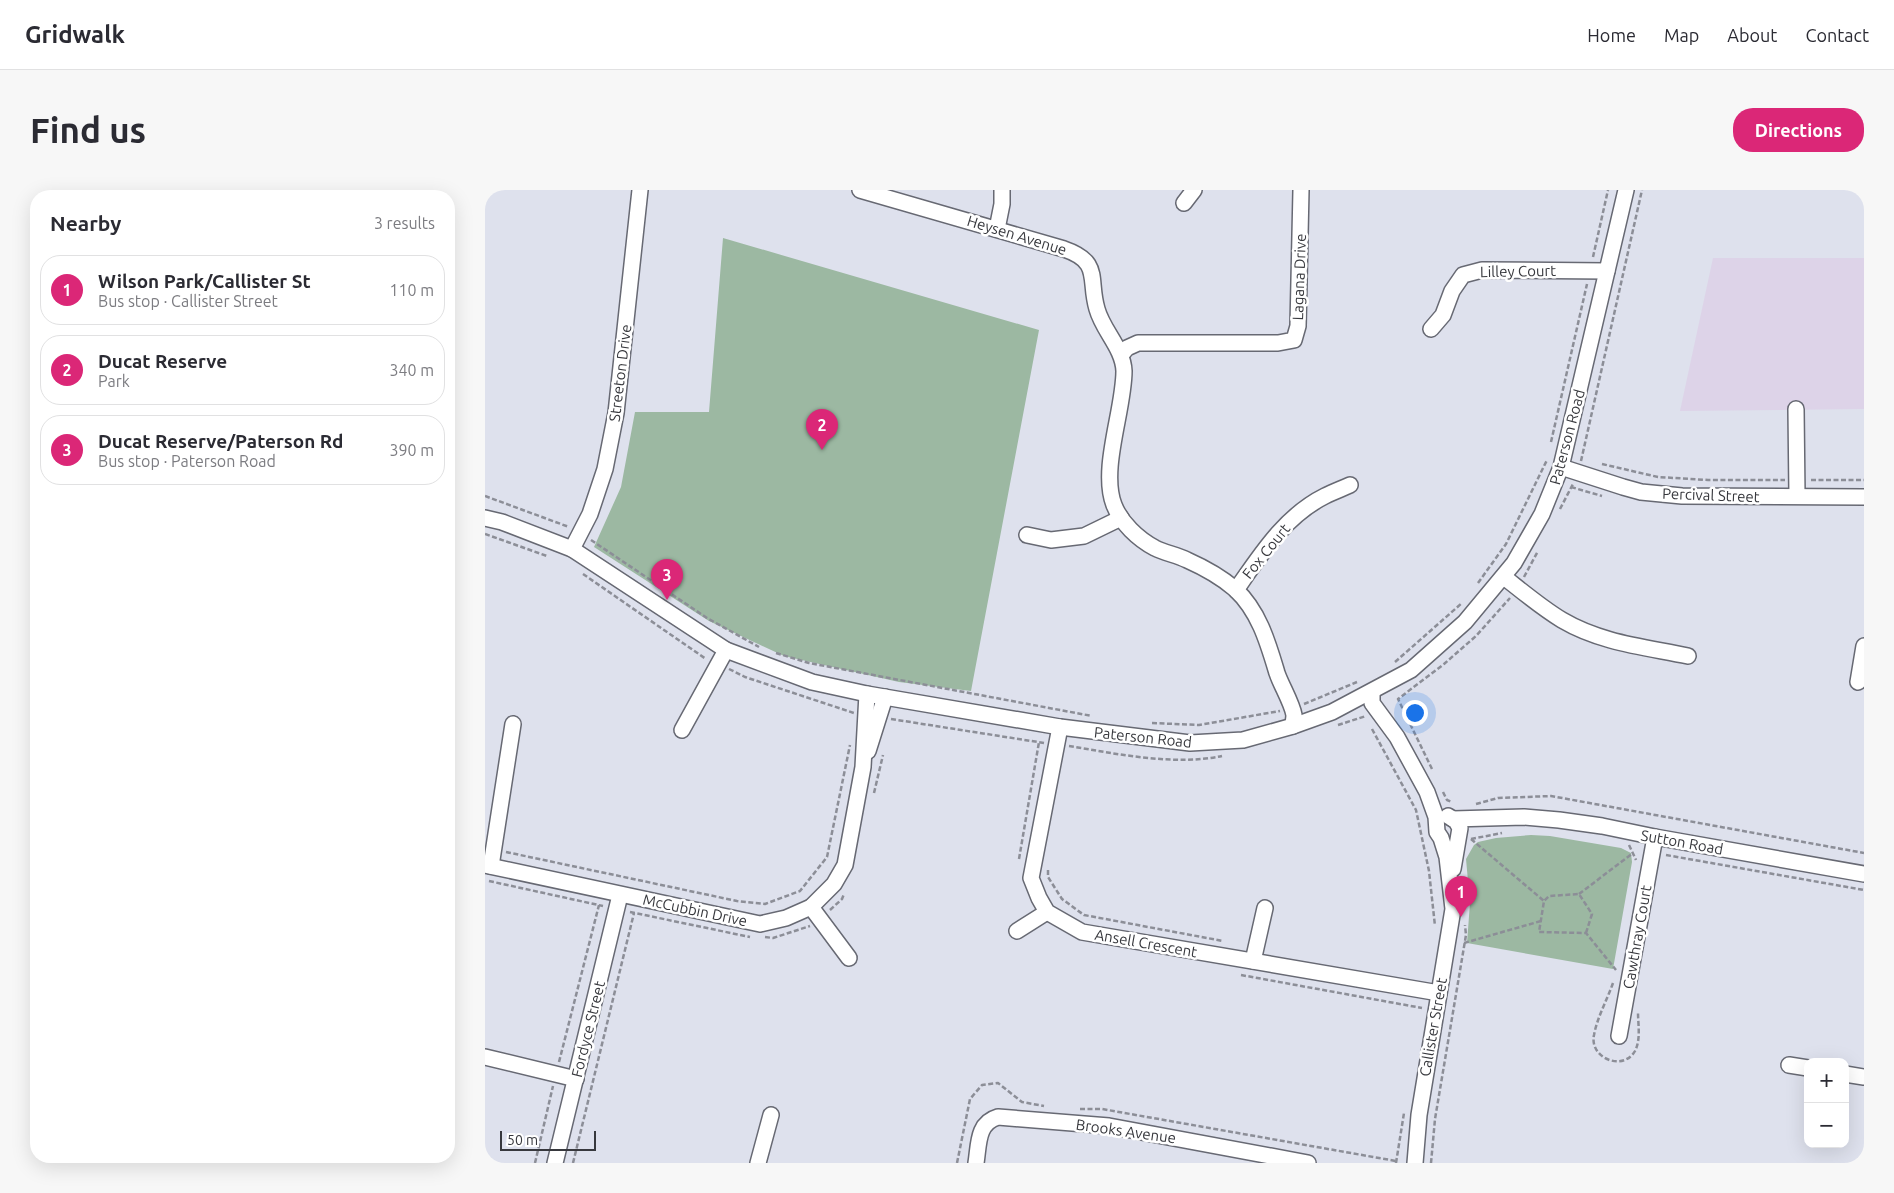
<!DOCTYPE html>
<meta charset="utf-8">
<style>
body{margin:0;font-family:Ubuntu,sans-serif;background:#f7f7f7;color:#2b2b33}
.controls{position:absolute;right:15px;bottom:15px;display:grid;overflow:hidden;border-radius:10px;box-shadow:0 5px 20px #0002}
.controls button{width:45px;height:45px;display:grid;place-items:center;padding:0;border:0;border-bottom:1px solid #e1e1e2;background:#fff;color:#2b2b33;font:25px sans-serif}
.scale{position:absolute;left:15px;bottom:12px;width:96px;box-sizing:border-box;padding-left:5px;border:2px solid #37383d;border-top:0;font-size:14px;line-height:18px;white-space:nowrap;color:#37383d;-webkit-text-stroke:4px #fff;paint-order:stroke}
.you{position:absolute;left:929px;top:522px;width:18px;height:18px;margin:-12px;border:4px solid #fff;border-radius:50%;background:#1a73e8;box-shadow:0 0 0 8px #1a73e833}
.badge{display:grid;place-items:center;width:32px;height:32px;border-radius:50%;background:#db2777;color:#fff;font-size:16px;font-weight:700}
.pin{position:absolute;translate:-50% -41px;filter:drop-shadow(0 1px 2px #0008)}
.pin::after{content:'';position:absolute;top:26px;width:18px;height:15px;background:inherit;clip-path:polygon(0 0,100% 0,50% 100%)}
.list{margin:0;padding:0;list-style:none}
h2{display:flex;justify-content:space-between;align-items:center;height:65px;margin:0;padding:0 20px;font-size:21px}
h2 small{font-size:16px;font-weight:400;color:#7c7c81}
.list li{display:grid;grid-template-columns:32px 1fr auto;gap:15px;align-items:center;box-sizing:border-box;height:70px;margin:0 10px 10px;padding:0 10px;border:1px solid #e1e1e2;border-radius:20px}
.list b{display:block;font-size:19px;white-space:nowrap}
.list p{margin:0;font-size:16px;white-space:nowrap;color:#7c7c81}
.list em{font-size:16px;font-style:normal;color:#7c7c81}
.map{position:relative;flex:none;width:1379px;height:973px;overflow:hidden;border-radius:20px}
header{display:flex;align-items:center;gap:30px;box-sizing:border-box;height:70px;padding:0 25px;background:#fff;border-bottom:1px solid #e1e1e2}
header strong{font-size:24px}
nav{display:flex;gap:28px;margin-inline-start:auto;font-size:18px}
.intro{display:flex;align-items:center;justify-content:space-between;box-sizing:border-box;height:120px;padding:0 30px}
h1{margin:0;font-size:35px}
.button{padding:12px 22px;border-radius:20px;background:#db2777;color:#fff;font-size:18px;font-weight:700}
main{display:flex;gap:30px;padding:0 30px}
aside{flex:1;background:#fff;border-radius:20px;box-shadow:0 5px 20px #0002}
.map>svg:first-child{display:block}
.industrial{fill:#ddd3e8}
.green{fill:#9cb8a2}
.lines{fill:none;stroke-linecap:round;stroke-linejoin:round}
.minor-casing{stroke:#676973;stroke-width:18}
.path{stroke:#8c8e97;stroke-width:2.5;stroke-dasharray:5 2.5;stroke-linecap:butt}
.minor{stroke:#fff;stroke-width:15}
.labels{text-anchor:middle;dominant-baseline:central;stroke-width:5;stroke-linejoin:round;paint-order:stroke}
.street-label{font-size:15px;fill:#37383d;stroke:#fff}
</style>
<header>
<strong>Gridwalk</strong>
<nav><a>Home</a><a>Map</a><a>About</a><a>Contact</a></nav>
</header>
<div class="intro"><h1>Find us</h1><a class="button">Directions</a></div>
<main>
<aside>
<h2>Nearby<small>3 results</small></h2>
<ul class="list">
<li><span class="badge">1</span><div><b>Wilson Park/Callister St</b><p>Bus stop · Callister Street</p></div><em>110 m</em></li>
<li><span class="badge">2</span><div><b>Ducat Reserve</b><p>Park</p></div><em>340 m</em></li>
<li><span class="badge">3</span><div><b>Ducat Reserve/Paterson Rd</b><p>Bus stop · Paterson Road</p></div><em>390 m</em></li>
</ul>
</aside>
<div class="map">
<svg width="1379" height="973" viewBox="0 0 1379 973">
<rect width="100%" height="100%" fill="#dee1ed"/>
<polygon class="industrial" points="1228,68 1379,68 1379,219 1195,221"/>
<g class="green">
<polygon points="238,48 554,140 486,501 414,492 299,466 224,431 109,357 136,297 150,222 224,222"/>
<polygon points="1046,645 1065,646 1136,658 1146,663 1147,672 1128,779 982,753 985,713 981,669 989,655 993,652 1011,648"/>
</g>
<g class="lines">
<defs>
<g id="minor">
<path d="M375 0 579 59C617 72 603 89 612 119 618 141 638 158 639 181 639 220 615 279 629 315 636 333 653 349 670 358 680 363 692 365 702 370 720 378 736 387 750 399 774 421 783 453 792 483 796 495 807 513 809 525 809 528 808 533 808 536"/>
<polyline points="699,13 709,0"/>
<polyline points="512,39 517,14 517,0"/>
<polyline points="946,139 958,125 967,101 978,85 997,80 1122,81"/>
<polyline points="636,165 642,158 653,153 793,153 809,150 813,136 816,0"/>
<polyline points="1311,219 1312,306"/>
<polyline points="1076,277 1138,297 1156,302 1197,306 1379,307"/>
<polyline points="0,328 17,332 87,359 241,460 327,492 382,504 575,537 705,553 758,550 808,536 847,522 926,480 980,432 1029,373 1057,324 1076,277 1141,0"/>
<polyline points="542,345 566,350 599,346 636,328"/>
<polyline points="87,359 105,324 120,279 131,223 155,0"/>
<path d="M1019 387C1038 402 1057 418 1077 430 1116 453 1160 457 1203 466"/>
<path d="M751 400C776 364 800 326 840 306 848 302 856 299 865 295"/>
<polyline points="1373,492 1379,456"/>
<polyline points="887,502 887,513 912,547 942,602 951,627 952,642 956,648 962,667 968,719 934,925 930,973"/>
<polyline points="575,537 546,688 554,708 562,722 597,742 954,803"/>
<polyline points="197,540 241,460"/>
<polyline points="383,561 400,507"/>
<polyline points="963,626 971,631 975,638 968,679"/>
<polyline points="968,629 1039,627 1074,630 1117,636 1170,647 1379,684"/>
<polyline points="0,675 275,734 301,728 326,717 349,694 360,675 378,577 382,504"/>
<polyline points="6,676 28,534"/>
<polyline points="326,717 364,768"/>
<polyline points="532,741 562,722"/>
<polyline points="768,771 780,718"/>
<polyline points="1134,846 1170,647"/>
<polyline points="0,867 91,889"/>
<polyline points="1304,875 1323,878"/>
<polyline points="1360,884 1379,887"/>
<polyline points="70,973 135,705"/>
<polyline points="273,973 286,925"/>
<path d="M491 973C494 954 492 933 513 927L624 936 823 973"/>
</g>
</defs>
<use href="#minor" class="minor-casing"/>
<g class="path">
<polyline points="1108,67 1123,0"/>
<polyline points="1066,252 1102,94"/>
<polyline points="1096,271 1157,0"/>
<polyline points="1117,274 1173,287 1223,290 1300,290"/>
<polyline points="1326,290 1379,290"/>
<polyline points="1086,297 1117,306"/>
<polyline points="0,306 84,337"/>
<polyline points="1075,319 1088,294"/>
<polyline points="0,344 62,366"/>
<polyline points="106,350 222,428 274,457"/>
<polyline points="98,384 221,469"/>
<polyline points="1039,387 1053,361"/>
<polyline points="993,393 1021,354 1062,270"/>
<polyline points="291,463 324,473 607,526"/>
<polyline points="910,472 977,413"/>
<polyline points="244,479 260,487 369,523"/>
<polyline points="819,514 872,492"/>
<polyline points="406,529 559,553"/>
<polyline points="667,533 714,535 795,521"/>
<polyline points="853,535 881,526"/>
<polyline points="887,539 931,620 944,681 950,736"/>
<path d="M584 556C632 564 690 576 737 566"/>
<polyline points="947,579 913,509 959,474 991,446 1025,408"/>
<polyline points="958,602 962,610 967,612"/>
<polyline points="389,603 398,565"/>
<polyline points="991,614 1013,608 1066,606 1379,663"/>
<polyline points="986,649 1017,643"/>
<polyline points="986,649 1059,711"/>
<polyline points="1144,655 1151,670"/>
<polyline points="21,662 252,711 280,714 315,701 342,667 365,555"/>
<polyline points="1181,665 1379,700"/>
<polyline points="534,669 554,552"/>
<polyline points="563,680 563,687 577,709 599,725 738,751"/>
<polyline points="4,691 118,716"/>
<polyline points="1094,704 1148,663"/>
<polyline points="345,720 357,709 359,704"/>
<polyline points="145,722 265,747"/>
<polyline points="1101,743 1107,724 1094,704 1064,706 1059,711 1054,742 1101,743 1131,780"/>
<polyline points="280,747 288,748 325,736"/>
<polyline points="979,753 1056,731"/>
<polyline points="756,785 937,818"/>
<path d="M1128 793C1122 810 1112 828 1109 845 1104 868 1138 882 1150 861 1156 849 1153 835 1153 822"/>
<polyline points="74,872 114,715"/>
<polyline points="595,919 617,919 911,971"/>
<polyline points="50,973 68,896"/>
<polyline points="88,973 149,723"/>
<polyline points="472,973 485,909 497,895 513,893 537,912 559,916"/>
<polyline points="911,973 919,923"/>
<polyline points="946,973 950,929 981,745 980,735"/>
</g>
<use href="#minor" class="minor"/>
</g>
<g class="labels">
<g class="street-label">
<text transform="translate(532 45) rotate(17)">Heysen Avenue</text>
<text transform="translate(1033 81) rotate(-1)">Lilley Court</text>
<text transform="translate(814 87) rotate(-88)">Lagana Drive</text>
<text transform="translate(135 183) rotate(-83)">Streeton Drive</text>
<text transform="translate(1082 247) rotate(-75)">Paterson Road</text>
<text transform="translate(1226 305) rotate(2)">Percival Street</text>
<text transform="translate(781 361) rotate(-51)">Fox Court</text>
<text transform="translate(658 547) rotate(6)">Paterson Road</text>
<text transform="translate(1197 652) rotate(10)">Sutton Road</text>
<text transform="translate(210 720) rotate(12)">McCubbin Drive</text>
<text transform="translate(1152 747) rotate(-80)">Cawthray Court</text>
<text transform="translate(661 753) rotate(10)">Ansell Crescent</text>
<text transform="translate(948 837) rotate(-80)">Callister Street</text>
<text transform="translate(103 839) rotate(-76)">Fordyce Street</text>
<text transform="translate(641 941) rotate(8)">Brooks Avenue</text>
</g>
</g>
</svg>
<div class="controls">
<button>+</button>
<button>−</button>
</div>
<div class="scale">50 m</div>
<div class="you"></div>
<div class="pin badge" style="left:976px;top:727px">1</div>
<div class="pin badge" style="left:337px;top:260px">2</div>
<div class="pin badge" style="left:182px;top:410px">3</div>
</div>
</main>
